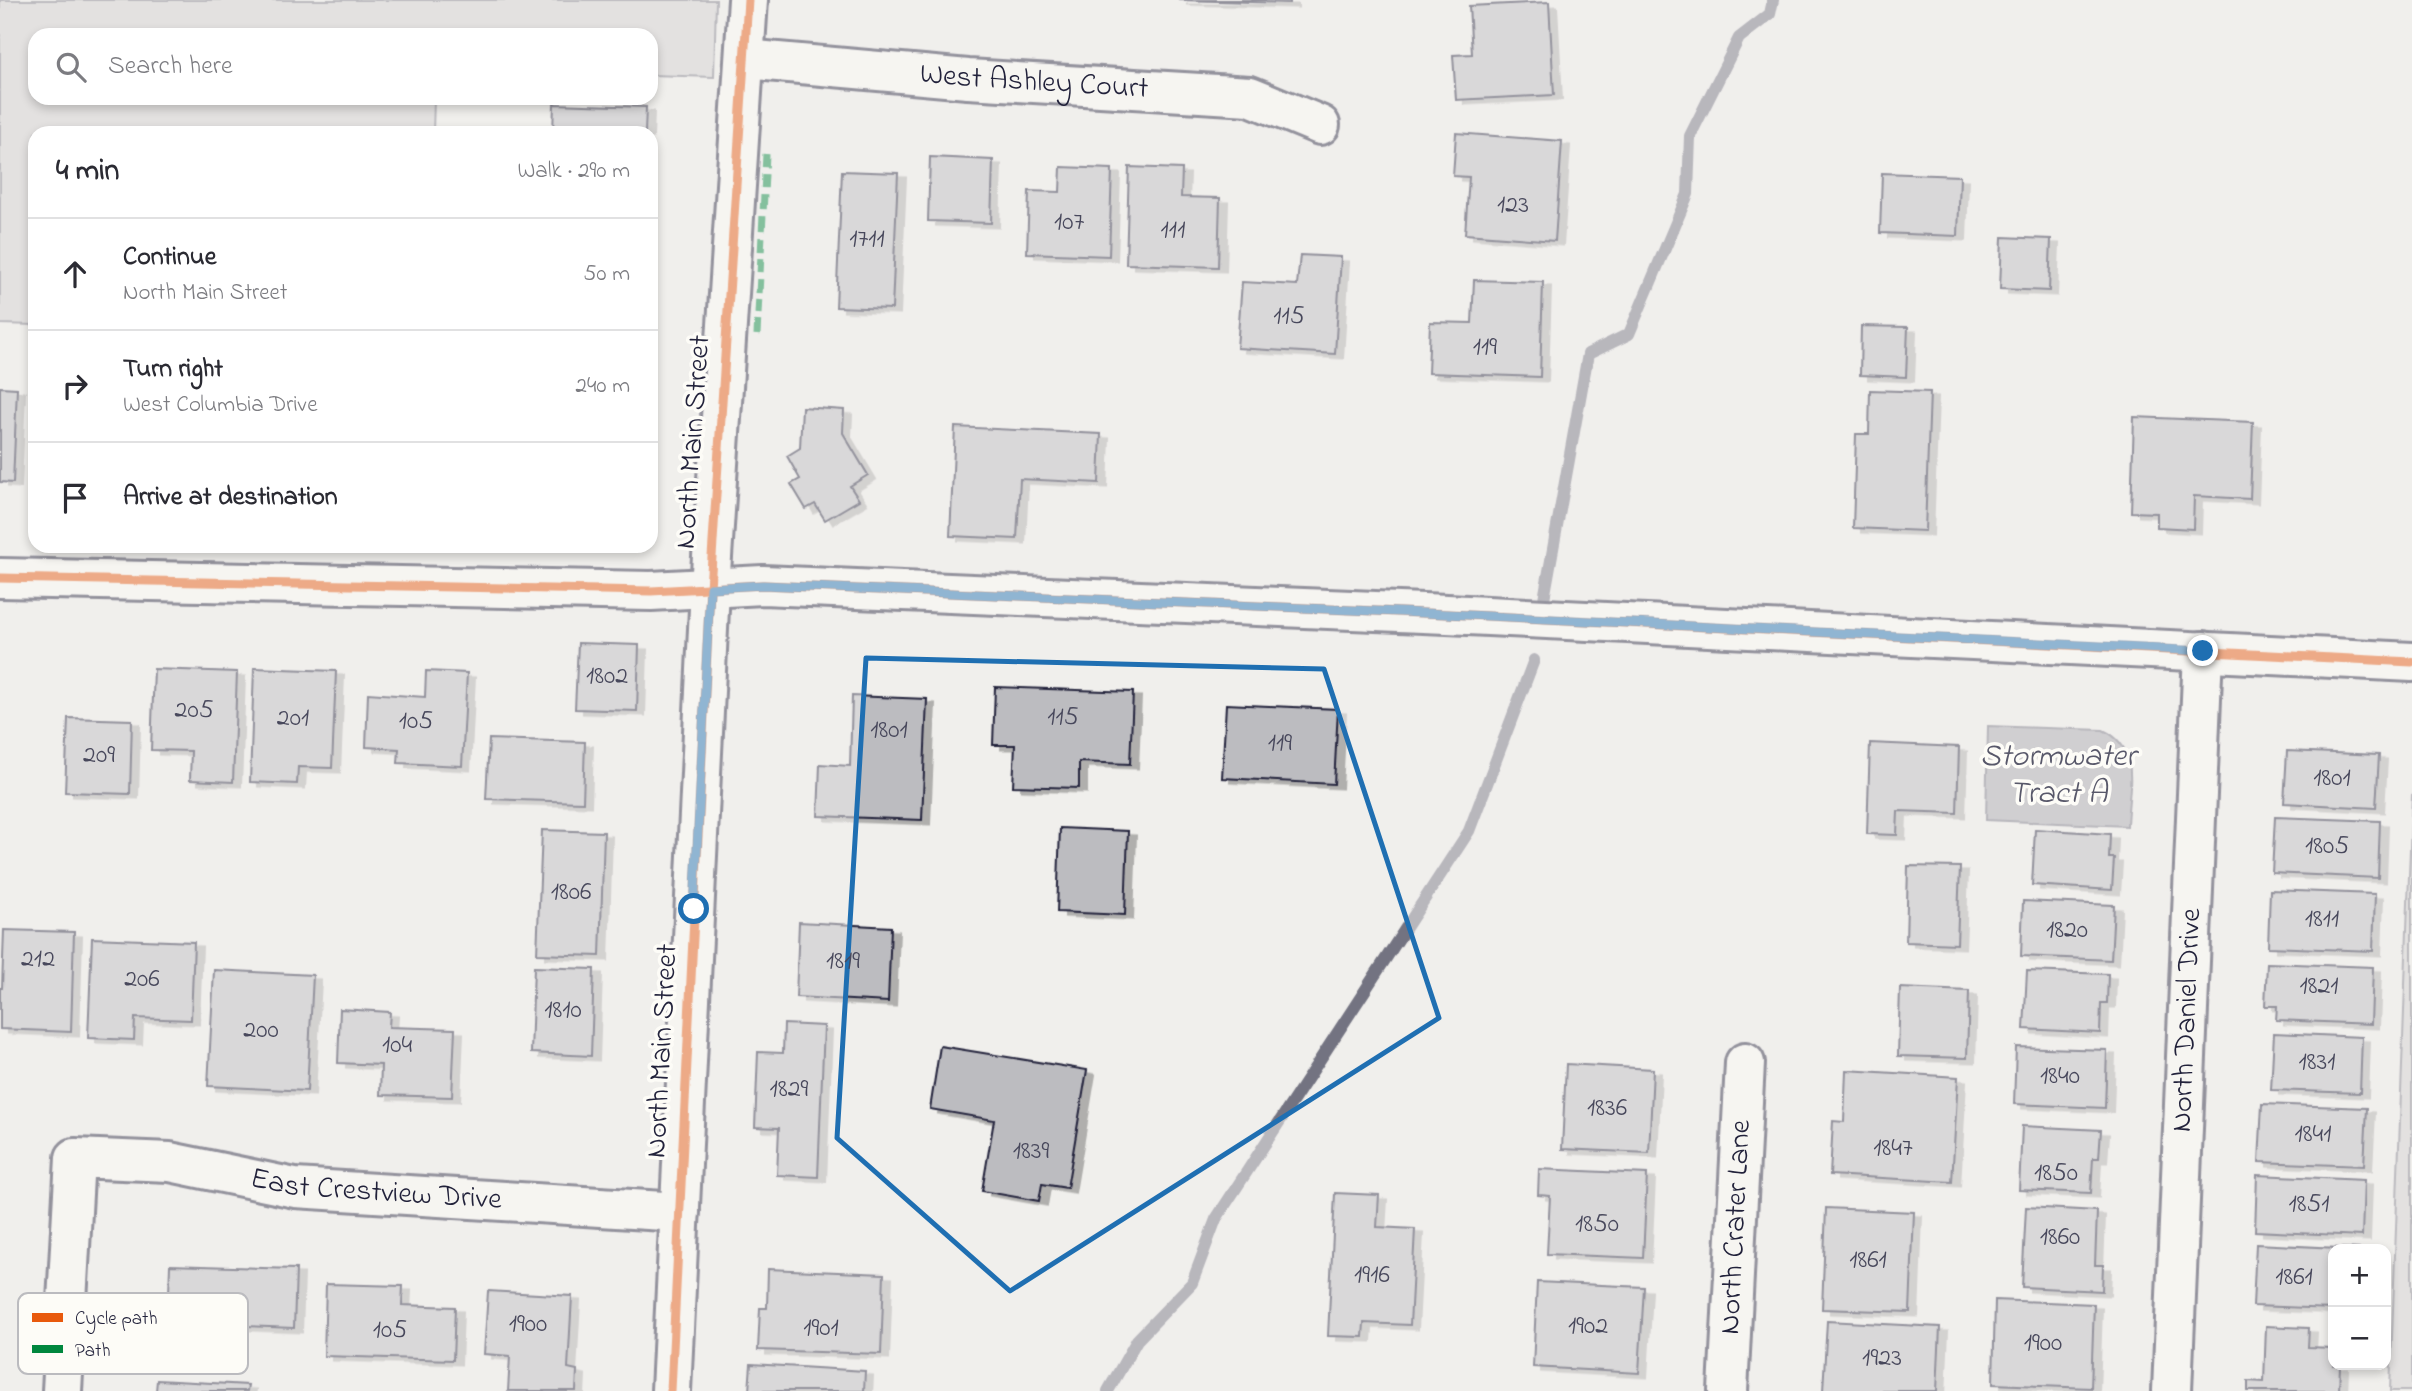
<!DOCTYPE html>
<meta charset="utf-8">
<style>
body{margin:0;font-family:"Indie Flower",sans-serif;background:#f7f7f7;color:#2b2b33}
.controls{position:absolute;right:21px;bottom:21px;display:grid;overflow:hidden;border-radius:14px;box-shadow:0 4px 10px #0003}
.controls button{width:63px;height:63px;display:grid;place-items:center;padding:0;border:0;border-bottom:2px solid #e1e1e2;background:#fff;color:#2b2b33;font:35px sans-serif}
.stop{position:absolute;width:21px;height:21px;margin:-16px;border:5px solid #1f6fb2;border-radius:50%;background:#fff}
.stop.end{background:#1f6fb2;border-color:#fff;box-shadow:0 2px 7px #0008}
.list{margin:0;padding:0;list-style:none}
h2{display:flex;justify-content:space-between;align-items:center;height:91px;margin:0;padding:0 28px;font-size:30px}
h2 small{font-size:23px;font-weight:400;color:#7c7c81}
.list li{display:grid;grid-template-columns:46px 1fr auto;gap:21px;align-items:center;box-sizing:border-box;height:112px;padding:0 28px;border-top:2px solid #e1e1e2}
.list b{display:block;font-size:26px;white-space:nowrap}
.list p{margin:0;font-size:23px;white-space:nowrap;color:#7c7c81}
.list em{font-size:23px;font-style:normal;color:#7c7c81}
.icon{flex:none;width:38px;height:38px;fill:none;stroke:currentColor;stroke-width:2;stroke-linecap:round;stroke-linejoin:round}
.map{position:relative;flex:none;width:2412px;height:1391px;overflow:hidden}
.search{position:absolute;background:#fff;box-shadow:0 4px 10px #0003;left:28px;top:28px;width:630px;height:77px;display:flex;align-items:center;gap:18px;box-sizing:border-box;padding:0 24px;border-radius:21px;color:#7c7c81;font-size:26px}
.panel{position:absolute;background:#fff;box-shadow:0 4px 10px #0003;left:28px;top:126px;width:630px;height:427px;border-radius:21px}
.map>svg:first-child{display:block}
.green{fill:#d2d1d1;stroke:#7a7a86;stroke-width:2}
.water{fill:#a9a9b0;stroke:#737381;stroke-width:2}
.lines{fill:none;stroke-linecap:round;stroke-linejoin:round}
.stream{stroke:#737381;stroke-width:12}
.building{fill:#bcbcc0;stroke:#22223b;stroke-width:2;filter:url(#shadow)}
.minor-casing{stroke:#22223b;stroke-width:44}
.tertiary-casing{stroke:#22223b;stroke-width:44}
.minor{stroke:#fdfcf7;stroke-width:38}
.tertiary{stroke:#fdfcf7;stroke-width:38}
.quiet{stroke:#00873e;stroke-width:7;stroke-dasharray:14 7;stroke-linecap:butt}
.cycleway-casing{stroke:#fdfcf7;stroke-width:13}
.cycleway{stroke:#e8590c;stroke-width:9}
.route{stroke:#1f6fb2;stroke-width:9}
.marked{fill:none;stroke:#1f6fb2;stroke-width:5;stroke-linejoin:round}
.labels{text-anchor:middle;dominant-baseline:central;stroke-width:7;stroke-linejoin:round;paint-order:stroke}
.number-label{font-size:26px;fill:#48485c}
.street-label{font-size:30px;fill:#22223b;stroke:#fdfcf7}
.water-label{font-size:32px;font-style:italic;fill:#58586a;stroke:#fdfcf7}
.key{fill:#fdfcf7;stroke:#bbbbbf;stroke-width:2}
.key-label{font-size:19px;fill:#22223b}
</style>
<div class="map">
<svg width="2412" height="1391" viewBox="0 0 2412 1391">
<defs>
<filter id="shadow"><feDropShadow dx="8" dy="4.5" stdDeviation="0" flood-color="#0004"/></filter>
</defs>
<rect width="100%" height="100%" fill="#f0efec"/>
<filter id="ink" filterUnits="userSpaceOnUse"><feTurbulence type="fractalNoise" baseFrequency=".0143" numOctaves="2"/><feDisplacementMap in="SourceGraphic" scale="14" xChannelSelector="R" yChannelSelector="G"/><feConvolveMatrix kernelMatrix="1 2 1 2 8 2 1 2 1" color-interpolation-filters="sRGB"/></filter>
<g filter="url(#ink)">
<g class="green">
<polygon points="0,0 716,0 714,77 651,75 651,35 35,35 35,98 434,98 433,133 35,133 35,325 0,324"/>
<polygon points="2412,794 2412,1391 2390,1391"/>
</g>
<path class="water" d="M1988 726 2103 730C2142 748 2128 789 2127 826L1986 820Z"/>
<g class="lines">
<g class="stream">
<polyline points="1544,599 1588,354 1629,334 1688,194 1690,136 1739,38 1770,14 1773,0"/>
<polyline points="1108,1391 1137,1340 1192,1283 1216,1219 1469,831 1534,660"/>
</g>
</g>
<g class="building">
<polygon points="1178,0 1290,0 1290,3"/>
<polygon points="1549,2 1554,95 1456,100 1453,55 1472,54 1469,6"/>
<polygon points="554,104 646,107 645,133 553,133"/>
<polygon points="1456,133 1562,141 1555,241 1465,234 1469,177 1453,176"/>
<polygon points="930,157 993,160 991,223 928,221"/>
<polygon points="1061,167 1112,169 1109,256 1027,253 1029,191 1060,192"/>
<polygon points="1129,167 1182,169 1181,197 1220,198 1218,267 1126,264"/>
<polygon points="842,171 898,173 892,309 836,307"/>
<polygon points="1882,173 1960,176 1958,236 1880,233"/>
<polygon points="2002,237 2051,239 2049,291 2000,289"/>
<polygon points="1300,255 1341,257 1335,354 1237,348 1242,282 1297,285"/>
<polygon points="1474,280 1543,282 1540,377 1428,373 1430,322 1472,323"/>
<polygon points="1861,326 1908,327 1906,377 1860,375"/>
<polygon points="0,387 17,388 13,483 0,482"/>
<polygon points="1870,390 1930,392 1925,531 1853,528 1856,434 1869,434"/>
<polygon points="802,407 844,410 843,433 868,475 850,486 859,500 825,520 815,504 806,509 791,484 800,479 787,456 800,448"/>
<polygon points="2134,417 2253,422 2250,499 2194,496 2193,529 2157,527 2157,513 2131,512"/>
<polygon points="955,427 1101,434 1099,483 1020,479 1017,539 950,536"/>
<polygon points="578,643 639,645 637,711 575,709"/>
<polygon points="254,668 336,671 332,768 298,767 297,784 250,782"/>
<polygon points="154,669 237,672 233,782 190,780 191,751 151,750"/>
<polygon points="426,671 467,673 462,766 398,763 399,749 366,747 368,693 425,697"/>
<polygon points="995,687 1133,692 1130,764 1079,762 1079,788 1013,786 1015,745 993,745"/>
<polygon points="852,696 927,699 922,820 818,816 820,764 850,766"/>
<polygon points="1226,704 1338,709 1334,784 1222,778"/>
<polygon points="68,718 132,720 130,794 65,792"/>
<polygon points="489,739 585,742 583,802 486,799"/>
<polygon points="1870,743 1959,747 1957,813 1898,811 1897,835 1867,834"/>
<polygon points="2287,751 2379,755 2376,808 2284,803"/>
<polygon points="2275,817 2380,821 2378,878 2272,873"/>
<polygon points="1060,828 1128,831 1125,915 1057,912"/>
<polygon points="2035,829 2110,834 2109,858 2114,858 2112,890 2032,885"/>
<polygon points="542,830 604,832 600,956 537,954"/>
<polygon points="1908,866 1960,867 1957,944 1906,942"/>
<polygon points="2270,890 2375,894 2373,951 2268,947"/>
<polygon points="2023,901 2114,905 2111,960 2021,956"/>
<polygon points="799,922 891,927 888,1002 796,997"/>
<polygon points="4,930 74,932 71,1032 0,1029 0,988 2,988"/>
<polygon points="92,938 194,942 191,1020 135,1018 134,1040 88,1038"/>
<polygon points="2267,963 2373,967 2371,1024 2276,1020 2277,1006 2265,1006"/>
<polygon points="534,967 594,969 591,1056 531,1053"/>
<polygon points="214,970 313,975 307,1091 208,1086"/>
<polygon points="2027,971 2108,974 2107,1003 2101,1003 2100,1033 2024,1029"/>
<polygon points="1900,988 1969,991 1967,1058 1898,1056"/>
<polygon points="340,1009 390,1012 389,1027 455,1029 452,1097 380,1095 381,1065 338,1063"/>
<polygon points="784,1024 824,1026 818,1177 777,1175 779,1128 755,1127 758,1052 783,1053"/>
<polygon points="2274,1033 2362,1037 2360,1093 2271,1090"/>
<polygon points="940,1046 1087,1070 1067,1188 1042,1184 1039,1201 982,1191 994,1120 930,1109"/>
<polygon points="2016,1047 2107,1050 2105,1108 2014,1104"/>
<polygon points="1566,1064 1653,1069 1649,1153 1562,1149"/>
<polygon points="1846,1070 1958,1077 1952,1182 1830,1175 1833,1121 1844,1122"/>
<polygon points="2262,1104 2367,1108 2364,1166 2259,1162"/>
<polygon points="2022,1126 2101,1130 2099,1158 2093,1158 2091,1193 2019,1190"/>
<polygon points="1539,1169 1647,1174 1643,1258 1547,1254 1550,1196 1538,1195"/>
<polygon points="2257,1175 2364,1180 2362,1236 2255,1231"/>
<polygon points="1335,1193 1379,1195 1377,1227 1415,1229 1410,1325 1364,1323 1363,1337 1328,1336"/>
<polygon points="2026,1207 2097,1211 2095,1265 2103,1265 2102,1291 2022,1287"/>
<polygon points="1826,1208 1914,1212 1910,1312 1822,1309"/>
<polygon points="2256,1244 2360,1249 2333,1249 2333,1309 2253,1306"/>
<polygon points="170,1265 296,1269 294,1328 168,1323"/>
<polygon points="768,1269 884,1274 881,1354 758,1350 760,1308 767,1308"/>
<polygon points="1537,1282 1644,1287 1639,1373 1533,1367"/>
<polygon points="326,1284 403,1286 402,1305 455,1307 453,1360 324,1356"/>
<polygon points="488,1291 572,1296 568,1368 577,1370 576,1391 508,1391 510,1356 484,1354"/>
<polygon points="1995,1300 2094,1304 2091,1388 1993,1384"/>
<polygon points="1827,1321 1940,1327 1937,1391 1823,1391"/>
<polygon points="2266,1326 2309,1328 2308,1347 2333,1348 2333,1365 2340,1365 2339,1391 2248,1391 2248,1381 2264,1382"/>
<polygon points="751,1364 865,1371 864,1391 749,1391"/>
<polygon points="157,1380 248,1385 247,1391 156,1391"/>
</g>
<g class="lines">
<defs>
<g id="minor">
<path id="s1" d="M745 59 968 79 1250 96 1320 125"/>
<polyline points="0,578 651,591 763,585 1447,614 2412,662"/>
<path id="s2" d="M62 1391 75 1158 170 1162 295 1188 680 1212"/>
<path id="s3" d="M1728 1391 1745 1063"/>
<path id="s4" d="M2172 1391 2203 651"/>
</g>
<polyline id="tertiary" points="671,1391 710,588 748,0"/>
</defs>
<use href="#minor" class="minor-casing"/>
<use href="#tertiary" class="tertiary-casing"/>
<use href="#minor" class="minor"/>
<use href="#tertiary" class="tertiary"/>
<polyline class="quiet" points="757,335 766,154"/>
<defs>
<g id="cycleway">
<polyline points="0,578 651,591 763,585 1447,614 2412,662"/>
<polyline points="671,1391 710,588 748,0"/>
</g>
</defs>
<use href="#cycleway" class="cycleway-casing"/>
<use href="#cycleway" class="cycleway"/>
</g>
</g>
<g class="lines" filter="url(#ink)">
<polyline class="route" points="694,909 710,588 763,585 1447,614 2203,651"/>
</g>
<path d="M0 0H2412V1391H0ZM866 658 1324 669 1439 1018 1010 1291 837 1138Z" fill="#f0efec" fill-opacity=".55" fill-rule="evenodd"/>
<path class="marked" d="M866 658 1324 669 1439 1018 1010 1291 837 1138Z"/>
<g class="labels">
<g class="number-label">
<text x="1513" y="206">123</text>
<text x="1069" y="223">107</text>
<text x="1173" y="231">111</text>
<text x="867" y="240">1711</text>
<text x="1289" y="317">115</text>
<text x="1485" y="348">119</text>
<text x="607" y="677">1802</text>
<text x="194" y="711">205</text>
<text x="1063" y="718">115</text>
<text x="293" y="719">201</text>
<text x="416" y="722">105</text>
<text x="889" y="731">1801</text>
<text x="1280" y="744">119</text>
<text x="99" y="756">209</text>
<text x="2332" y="779">1801</text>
<text x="2327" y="847">1805</text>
<text x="571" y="893">1806</text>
<text x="2322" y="920">1811</text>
<text x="2067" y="931">1820</text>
<text x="38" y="960">212</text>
<text x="843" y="962">1819</text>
<text x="142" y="980">206</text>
<text x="2319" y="987">1821</text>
<text x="563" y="1011">1810</text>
<text x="261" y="1031">200</text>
<text x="397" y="1046">104</text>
<text x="2317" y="1063">1831</text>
<text x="2060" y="1077">1840</text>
<text x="789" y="1090">1829</text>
<text x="1607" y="1109">1836</text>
<text x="2313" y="1135">1841</text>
<text x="1893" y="1149">1847</text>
<text x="1031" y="1152">1839</text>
<text x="2056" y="1174">1850</text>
<text x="2309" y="1205">1851</text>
<text x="1597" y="1225">1850</text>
<text x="2060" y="1238">1860</text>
<text x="1868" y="1261">1861</text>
<text x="1372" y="1276">1916</text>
<text x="2294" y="1278">1861</text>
<text x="528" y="1325">1900</text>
<text x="1588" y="1327">1902</text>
<text x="821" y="1329">1901</text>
<text x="390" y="1331">105</text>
<text x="2043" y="1344">1900</text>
<text x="1882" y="1359">1923</text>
</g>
<g class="street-label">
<text stroke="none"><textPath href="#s1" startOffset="290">West Ashley Court</textPath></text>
<text transform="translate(694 442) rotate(-86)">North Main Street</text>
<text stroke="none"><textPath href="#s4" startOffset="371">North Daniel Drive</textPath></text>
<text transform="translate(663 1051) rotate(-87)">North Main Street</text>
<text stroke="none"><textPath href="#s2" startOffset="537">East Crestview Drive</textPath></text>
<text stroke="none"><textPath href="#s3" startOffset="164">North Crater Lane</textPath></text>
</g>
<g class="water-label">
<text x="2058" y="757">Stormwater<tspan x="2058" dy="37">Tract A</tspan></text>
</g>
</g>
<rect x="18" y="1293" width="230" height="81" rx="10" class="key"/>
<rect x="32" y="1313" width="31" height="9" fill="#e8590c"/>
<rect x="32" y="1345" width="31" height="8" fill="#00873e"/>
<g class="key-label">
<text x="75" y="1324">Cycle path</text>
<text x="75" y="1356">Path</text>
</g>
</svg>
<div class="controls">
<button>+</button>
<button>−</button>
</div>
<div class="stop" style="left:694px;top:909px"></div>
<div class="stop end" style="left:2203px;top:651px"></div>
<div class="search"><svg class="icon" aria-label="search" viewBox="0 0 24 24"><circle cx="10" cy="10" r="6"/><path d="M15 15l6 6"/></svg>Search here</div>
<section class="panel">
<h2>4 min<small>Walk · 290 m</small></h2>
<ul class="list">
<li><svg class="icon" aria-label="ahead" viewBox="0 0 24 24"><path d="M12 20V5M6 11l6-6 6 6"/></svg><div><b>Continue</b><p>North Main Street</p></div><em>50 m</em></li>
<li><svg class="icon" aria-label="right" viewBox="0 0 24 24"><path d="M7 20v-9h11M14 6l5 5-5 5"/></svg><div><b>Turn right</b><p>West Columbia Drive</p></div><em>240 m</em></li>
<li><svg class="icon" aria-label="arrive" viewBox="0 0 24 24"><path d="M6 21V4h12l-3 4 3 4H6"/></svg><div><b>Arrive at destination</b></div></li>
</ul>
</section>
</div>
